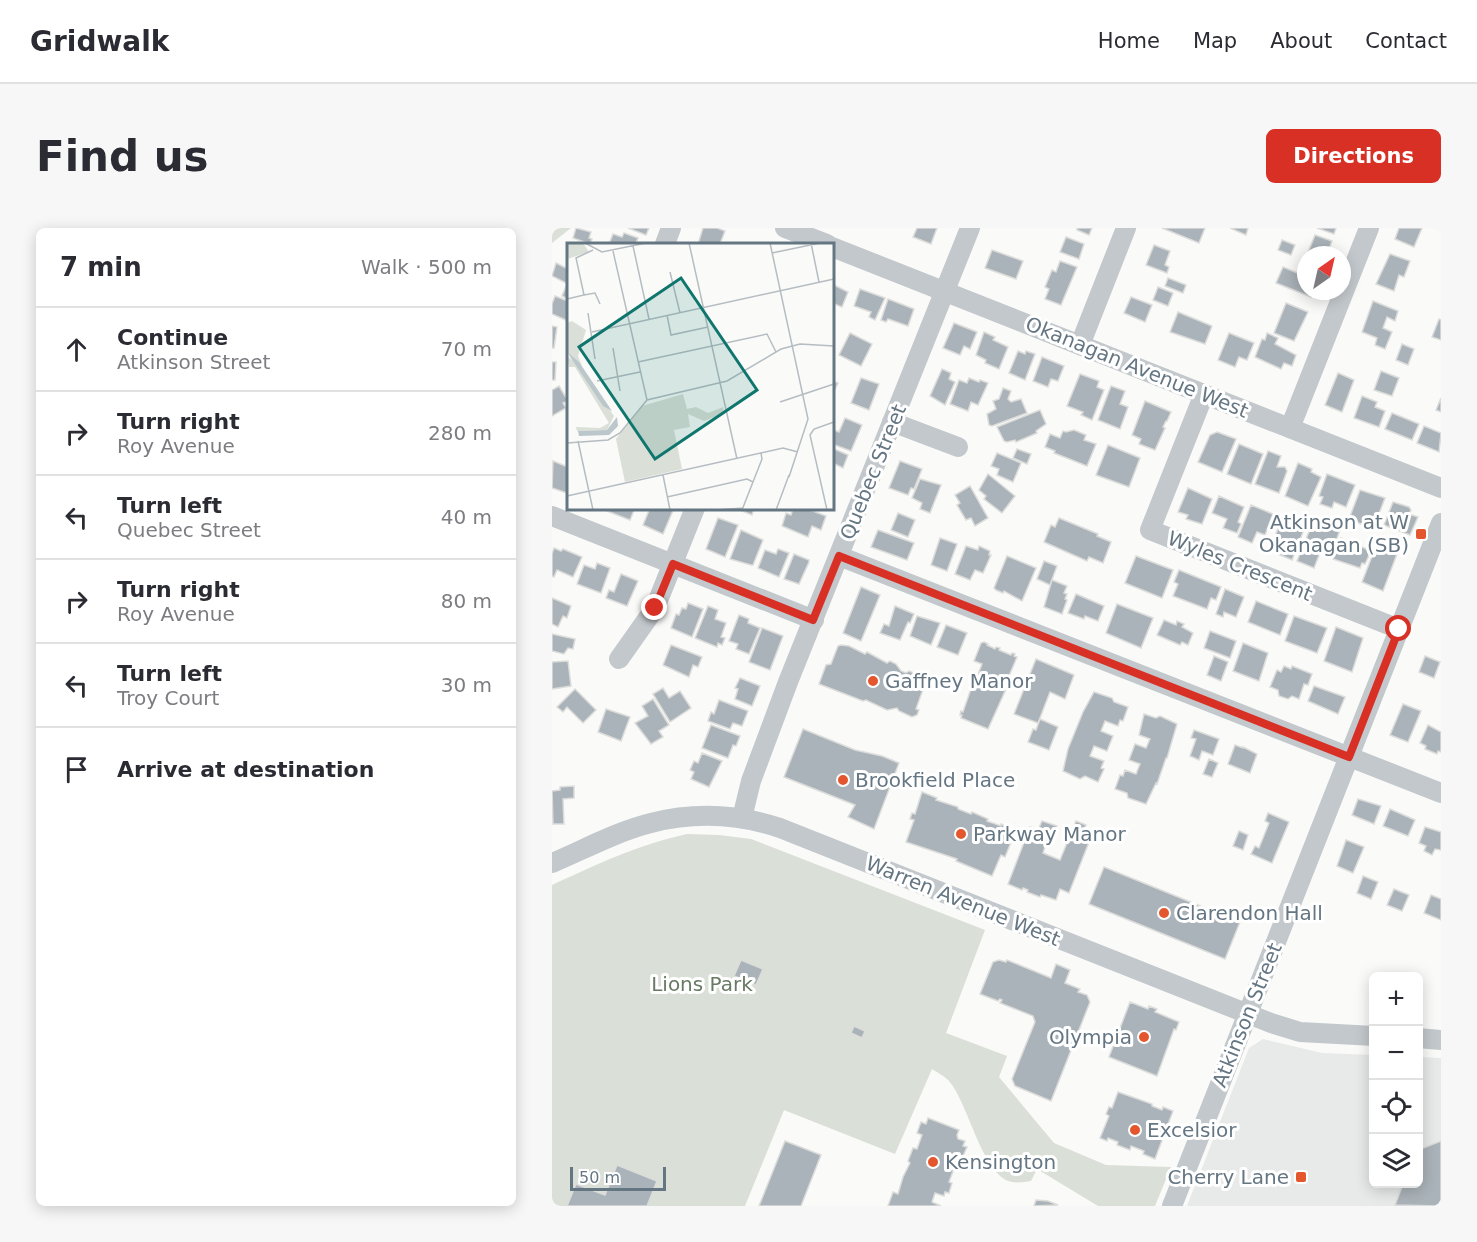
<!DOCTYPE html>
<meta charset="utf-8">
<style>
body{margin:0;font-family:"DejaVu Sans",sans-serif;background:#f7f7f7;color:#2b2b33}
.controls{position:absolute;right:18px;bottom:18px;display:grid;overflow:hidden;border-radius:9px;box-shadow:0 3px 15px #0003}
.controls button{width:54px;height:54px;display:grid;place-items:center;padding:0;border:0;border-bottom:2px solid #e1e1e2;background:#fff;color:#2b2b33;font:30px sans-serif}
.compass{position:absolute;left:745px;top:18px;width:54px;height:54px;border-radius:50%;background:#fff;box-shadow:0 3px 15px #0003;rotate:34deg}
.scale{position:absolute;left:18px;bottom:15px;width:96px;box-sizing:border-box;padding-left:6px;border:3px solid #657683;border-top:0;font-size:16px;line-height:21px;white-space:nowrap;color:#657683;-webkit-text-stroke:4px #fff;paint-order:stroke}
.stop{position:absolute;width:18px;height:18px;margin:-14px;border:4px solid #d93025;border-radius:50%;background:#fff}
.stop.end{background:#d93025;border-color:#fff;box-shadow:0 2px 6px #0008}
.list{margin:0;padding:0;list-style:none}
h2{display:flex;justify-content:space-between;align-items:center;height:78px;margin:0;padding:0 24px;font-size:26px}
h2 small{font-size:20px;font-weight:400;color:#7c7c81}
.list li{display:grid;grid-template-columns:39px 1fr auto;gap:18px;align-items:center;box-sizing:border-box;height:84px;padding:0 24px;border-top:2px solid #e1e1e2}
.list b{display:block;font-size:22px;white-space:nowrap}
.list p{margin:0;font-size:20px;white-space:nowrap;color:#7c7c81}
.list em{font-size:20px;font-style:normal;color:#7c7c81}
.icon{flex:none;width:33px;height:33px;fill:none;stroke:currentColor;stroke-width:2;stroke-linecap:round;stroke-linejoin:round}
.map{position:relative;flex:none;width:889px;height:978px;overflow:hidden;border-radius:9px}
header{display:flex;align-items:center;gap:36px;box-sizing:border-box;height:84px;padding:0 30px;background:#fff;border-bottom:2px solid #e1e1e2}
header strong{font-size:28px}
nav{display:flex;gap:33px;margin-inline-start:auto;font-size:21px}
.intro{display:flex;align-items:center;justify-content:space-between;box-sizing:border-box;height:144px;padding:0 36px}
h1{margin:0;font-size:42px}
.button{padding:15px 27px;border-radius:9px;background:#d93025;color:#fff;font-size:21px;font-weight:700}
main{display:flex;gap:36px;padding:0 36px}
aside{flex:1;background:#fff;border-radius:9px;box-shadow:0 3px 15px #0003}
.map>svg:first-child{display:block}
.built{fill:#e8e9e9}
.green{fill:#dadfd7}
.building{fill:#aab3b9;stroke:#dcdcda;stroke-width:1.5}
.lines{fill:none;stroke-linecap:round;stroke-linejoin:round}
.minor{stroke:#c3c8cc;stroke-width:20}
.route{stroke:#d93025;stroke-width:8}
.poi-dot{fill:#e4572e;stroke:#fff;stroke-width:2}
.labels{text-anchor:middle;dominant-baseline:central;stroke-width:6;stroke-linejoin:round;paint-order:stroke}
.street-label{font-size:20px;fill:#657683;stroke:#fff}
.poi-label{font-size:20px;fill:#657683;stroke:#fff;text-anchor:start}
.park-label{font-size:20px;fill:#687a64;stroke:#fff}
.inset-road{fill:none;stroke:#b5bdc2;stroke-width:1.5}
.view{fill:#0f766e;fill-opacity:0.15;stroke:#0f766e;stroke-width:3}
.inset-edge{fill:none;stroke:#657683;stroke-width:3}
</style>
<header>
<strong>Gridwalk</strong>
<nav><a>Home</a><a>Map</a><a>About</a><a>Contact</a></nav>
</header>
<div class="intro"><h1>Find us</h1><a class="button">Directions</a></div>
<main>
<aside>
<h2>7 min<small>Walk · 500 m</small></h2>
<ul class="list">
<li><svg class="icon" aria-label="ahead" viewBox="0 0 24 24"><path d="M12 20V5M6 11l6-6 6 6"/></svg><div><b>Continue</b><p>Atkinson Street</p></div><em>70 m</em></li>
<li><svg class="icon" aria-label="right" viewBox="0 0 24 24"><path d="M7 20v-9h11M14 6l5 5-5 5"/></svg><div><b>Turn right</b><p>Roy Avenue</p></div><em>280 m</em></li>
<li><svg class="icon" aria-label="left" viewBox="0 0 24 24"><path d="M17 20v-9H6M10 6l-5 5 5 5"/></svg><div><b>Turn left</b><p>Quebec Street</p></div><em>40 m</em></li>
<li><svg class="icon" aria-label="right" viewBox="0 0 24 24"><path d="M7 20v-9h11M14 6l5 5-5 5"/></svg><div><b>Turn right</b><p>Roy Avenue</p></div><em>80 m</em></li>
<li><svg class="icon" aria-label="left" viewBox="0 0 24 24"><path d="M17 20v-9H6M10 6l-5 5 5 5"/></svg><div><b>Turn left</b><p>Troy Court</p></div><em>30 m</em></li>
<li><svg class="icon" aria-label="arrive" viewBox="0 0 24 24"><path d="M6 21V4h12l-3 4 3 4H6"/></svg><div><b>Arrive at destination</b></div></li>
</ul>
</aside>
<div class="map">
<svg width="889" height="978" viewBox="0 0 889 978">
<rect width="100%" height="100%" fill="#fafaf8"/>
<polygon class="built" points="711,811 770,825 821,827 822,956 866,956 867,829 889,830 889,978 635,978 697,820"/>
<g class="green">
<polygon points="0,0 19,0 0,15"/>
<path d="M135 606 167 607 199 611 433 702 394 805 455 828 447 849 502 915 554 937 619 939 603 978H546L485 941 479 953C474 954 466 955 460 954 430 949 416 872 396 852 392 848 385 844 380 841L343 926 232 882 193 978H0V657C46 636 85 617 135 606Z"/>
</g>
<g class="building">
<polygon points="24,0 39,4 37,10 40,11 38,16 21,10"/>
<polygon points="76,0 97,0 94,7"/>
<polygon points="151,0 165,0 173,3 168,16 146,16"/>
<polygon points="365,0 385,0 379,16 361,9"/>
<polygon points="525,0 540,0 537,7 525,2"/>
<polygon points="610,0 653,0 647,15"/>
<polygon points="678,0 696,0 694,7"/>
<polygon points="765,0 784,0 782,6"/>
<polygon points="847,0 870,0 862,19 843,11"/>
<polygon points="72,5 86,10 84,15 86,16 57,16 61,6 70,9"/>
<polygon points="763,7 780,13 775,27 755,27"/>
<polygon points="514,9 532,16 527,31 508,24"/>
<polygon points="730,12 743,17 739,27 726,22"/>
<polygon points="602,17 618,23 613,37 617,39 615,45 594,37"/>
<polygon points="440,22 471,33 464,51 433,40"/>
<polygon points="838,26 858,33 852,49 847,47 842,63 824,56"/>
<polygon points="508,33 525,39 509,77 493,71 497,61 493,59 500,42 504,44"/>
<polygon points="4,35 16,41 16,56 0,48"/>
<polygon points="753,36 754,63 761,63 759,69 724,55 731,39 748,46"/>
<polygon points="616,50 634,57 631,65 613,58"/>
<polygon points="15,56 16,57 16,71 10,68"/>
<polygon points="280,56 296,64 290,79 280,75"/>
<polygon points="606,59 621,65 616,78 601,72"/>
<polygon points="308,61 333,70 323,92 317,89 319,84 302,78"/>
<polygon points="3,68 16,73 16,93 0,86 0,76"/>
<polygon points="579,69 600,77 593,94 572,85"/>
<polygon points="336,71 362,81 356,98 336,91 334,94 329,92"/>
<polygon points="821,73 846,83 843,93 835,89 831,100 840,104 833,121 823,117 825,110 810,104"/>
<polygon points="734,75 756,84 742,113 722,105"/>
<polygon points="626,84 660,98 653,116 618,104"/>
<polygon points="887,91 889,92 889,112 880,109"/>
<polygon points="402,95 425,104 418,121 412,118 408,127 391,120"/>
<polygon points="0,98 5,99 2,120 0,120"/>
<polygon points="432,104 443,109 441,112 456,119 447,141 433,135 434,132 424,127"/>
<polygon points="298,105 320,116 309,138 287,127"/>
<polygon points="677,105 702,115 695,132 687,129 683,139 666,132"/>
<polygon points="715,105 726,110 723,116 744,127 740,138 732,135 729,141 703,129 710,111 713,112"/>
<polygon points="850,116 862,121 856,137 844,132"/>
<polygon points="466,123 473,126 474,123 483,126 473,152 457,145"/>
<polygon points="490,129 512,138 506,153 499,151 496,159 481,153"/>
<polygon points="0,134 4,134 3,152 0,152"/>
<polygon points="390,141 399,145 397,151 403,154 393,177 378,168"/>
<polygon points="829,143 847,150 840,168 822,162"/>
<polygon points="786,145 802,152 790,184 773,177"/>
<polygon points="528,146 547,153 545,159 552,162 540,192 529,187 531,184 515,178"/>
<polygon points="309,150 327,156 317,182 299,175"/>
<polygon points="417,150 427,154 428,152 436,155 426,177 419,174 416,183 398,176 407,152 415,155"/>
<polygon points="280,153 286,155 280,168"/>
<polygon points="7,158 16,173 11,175 14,180 0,188 0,162"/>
<polygon points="559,158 573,163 568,176 576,179 568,201 546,192"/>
<polygon points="451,160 459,163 456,171 459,174 469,171 475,185 440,198 437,197 435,186 444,181 441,173 447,171"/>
<polygon points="810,168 825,174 823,179 833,183 827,199 802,190"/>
<polygon points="889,170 889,184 884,182"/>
<polygon points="593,173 619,184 615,193 614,193 611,199 613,200 603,222 587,216 589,211 580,207"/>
<polygon points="488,182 494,196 484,203 485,205 464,214 463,212 455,214 452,213 445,199"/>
<polygon points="840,185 867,196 860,212 833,201"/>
<polygon points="293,190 310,197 299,223 280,216 282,202 287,204"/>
<polygon points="872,198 889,205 887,224 865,215"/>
<polygon points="522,202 534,207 532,212 544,216 535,238 502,225 503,223 493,219 498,206 508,210 511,203 514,204"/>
<polygon points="665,204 684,211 670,244 646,234 658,207"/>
<polygon points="687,216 711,226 699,256 675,246"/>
<polygon points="556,217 588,230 577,259 544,247"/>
<polygon points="280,220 296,227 291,240 283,236 280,242"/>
<polygon points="465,221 479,226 475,236 461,230"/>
<polygon points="716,223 729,228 725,239 733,239 735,243 727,265 703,256"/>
<polygon points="445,225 469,235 461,254 445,247 447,241 439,238"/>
<polygon points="1,233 16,239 16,260 15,265 0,260"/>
<polygon points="348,233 370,241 362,261 359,260 356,267 337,260"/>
<polygon points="746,235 760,241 759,244 769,249 756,278 733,268"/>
<polygon points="436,246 463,268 450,285 432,271 434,268 427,262"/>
<polygon points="775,246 803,257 794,279 782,274 780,280 768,276 771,269 767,268"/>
<polygon points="368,251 389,257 378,285 368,281 370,275 360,270"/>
<polygon points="418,258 436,290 423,298 419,290 414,292 405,277 408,275 403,267"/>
<polygon points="636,260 660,271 650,296 634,291 636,287 626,284"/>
<polygon points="808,262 833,270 821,301 797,291"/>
<polygon points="667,268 692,279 686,294 689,296 685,305 671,300 675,291 660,285"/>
<polygon points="841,274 857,279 859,282 857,286 866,289 858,307 832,297"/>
<polygon points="699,277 721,286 713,307 705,304 700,315 686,309"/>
<polygon points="56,280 83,280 78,292 55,283"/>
<polygon points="98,280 122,280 111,306 91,297"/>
<polygon points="183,280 202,280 200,287"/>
<polygon points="241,280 253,280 274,288 269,302 260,298 256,309 230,298 234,285 239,287"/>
<polygon points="346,285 363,292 356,309 339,302"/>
<polygon points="763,289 789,299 783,316 773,312 762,340 745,333"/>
<polygon points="166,290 186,297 173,329 154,321"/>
<polygon points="507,290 546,306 545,308 559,314 551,335 537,329 535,333 492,314 499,297 503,299"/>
<polygon points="730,290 753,299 740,332 726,326 731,315 722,311"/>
<polygon points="189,302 211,312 201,337 199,337 178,331"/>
<polygon points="326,302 362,315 355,332 319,319"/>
<polygon points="388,310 405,316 395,343 379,337"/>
<polygon points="789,310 819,323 813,336 810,335 808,340 781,331"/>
<polygon points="414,318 426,322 427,318 438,323 437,327 439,327 431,345 423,342 418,352 403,346"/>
<polygon points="824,318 845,326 831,363 810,354"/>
<polygon points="2,320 9,323 11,321 30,329 21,349 5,342 2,349 0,348 0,326"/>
<polygon points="226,321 237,325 227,349 206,340 213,322 224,326"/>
<polygon points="242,326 257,332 257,334 247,356 232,351"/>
<polygon points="455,328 484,340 470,373 452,363 451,365 444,362 442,360"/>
<polygon points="584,328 621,342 610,370 573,355"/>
<polygon points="492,333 505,338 498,357 485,351"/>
<polygon points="45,335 58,340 49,365 25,356 32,337 43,341"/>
<polygon points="627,342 669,359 664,372 659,370 655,381 621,368 626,356 622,354"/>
<polygon points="69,346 86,353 75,378 54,370 57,362 62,364"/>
<polygon points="500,352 515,358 512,365 515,366 513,371 515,372 510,386 492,379"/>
<polygon points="309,359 328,367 309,413 291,405"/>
<polygon points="673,361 692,369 684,389 672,384 671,389 664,386"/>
<polygon points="524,366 552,378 546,393 533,388 532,391 516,385"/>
<polygon points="0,370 19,378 15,390 11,388 6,399 0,396"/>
<polygon points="704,373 736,386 728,407 696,394"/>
<polygon points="136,375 151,381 140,409 119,400 124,386 127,387 130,380 134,381"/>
<polygon points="565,376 601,390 589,420 554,405"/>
<polygon points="156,378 166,382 163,391 174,395 169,409 173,410 170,417 166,415 165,419 143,410"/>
<polygon points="343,378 362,386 358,395 356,394 348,412 328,405 332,396 337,398"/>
<polygon points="187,387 197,391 196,395 208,400 197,426 184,421 186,416 177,413"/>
<polygon points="365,388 388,395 379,417 358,408"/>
<polygon points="742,388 775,400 765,425 733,413"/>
<polygon points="612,392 624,397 625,393 632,396 630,399 641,405 636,417 630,414 628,417 605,407"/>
<polygon points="394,397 415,405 406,427 385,419"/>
<polygon points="784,399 811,410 800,444 772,433"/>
<polygon points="210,400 231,408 218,442 197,434"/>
<polygon points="658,403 684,413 678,430 652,420"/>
<polygon points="0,406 23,411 21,421 16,420 12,426 0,423"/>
<polygon points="432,414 436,416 435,417 443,421 444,419 448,420 447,422 459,427 460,425 463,426 462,428 465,429 452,460 454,461 436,501 409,490 410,487 408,487 409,483 411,484 423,449 425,449 430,436 422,433 429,415"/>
<polygon points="691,415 716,425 707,453 681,443"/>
<polygon points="119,417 150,429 146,439 141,437 137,449 111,437"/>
<polygon points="289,417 297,418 313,426 315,424 335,435 338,433 344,436 349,443 354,445 357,443 375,450 364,481 367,482 365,487 360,489 347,483 345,480 335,482 314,472 311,473 267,456 274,437 279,436 286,418"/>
<polygon points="662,428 676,434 669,453 655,447"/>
<polygon points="873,428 888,434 882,450 867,444"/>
<polygon points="484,431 522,447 513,471 498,464 486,495 462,486"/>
<polygon points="16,433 19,458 0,461 0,434"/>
<polygon points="732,438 739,441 740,438 760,446 756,457 752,456 747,471 740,468 736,471 727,468 726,462 718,459 725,442 729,444"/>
<polygon points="188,450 208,458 200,478 183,471 186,461 183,460"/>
<polygon points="762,458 793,469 786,486 756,473"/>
<polygon points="111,460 117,470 128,463 139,480 118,494 101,466"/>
<polygon points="23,461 44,482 31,495 15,479 11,484 5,479"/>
<polygon points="542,464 560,470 562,474 576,479 571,493 568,492 566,498 553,493 549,503 561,508 555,523 542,518 538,528 552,533 549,540 552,541 546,554 533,548 528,551 511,543 516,521 531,484"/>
<polygon points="101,471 117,497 107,503 111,509 99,516 83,495 96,488 90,478"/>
<polygon points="167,472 196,483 190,498 181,495 178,501 156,493 159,484 162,486"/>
<polygon points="851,476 869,483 856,514 838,507"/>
<polygon points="54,481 78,489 69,513 46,504"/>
<polygon points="592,486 604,490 608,488 625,496 615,530 614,530 605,556 604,555 594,576 576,570 575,565 563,561 568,547 571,548 573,542 584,546 588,536 577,532 583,516 594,520 598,511 587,507"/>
<polygon points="488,491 506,499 497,522 476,514 481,501 484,502"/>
<polygon points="159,497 188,508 184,518 181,517 176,530 150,520"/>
<polygon points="876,497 889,504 889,524 886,523 885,526 873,521 874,518 868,515"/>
<polygon points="251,501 303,522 330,528 347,535 322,601 296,589 303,577 232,549"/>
<polygon points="642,502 667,511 661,527 650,523 647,532 638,528 644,511 639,510"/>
<polygon points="683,517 691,520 691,519 705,526 698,545 676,536"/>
<polygon points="150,525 170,533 157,559 139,551 142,544 138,542 142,533 146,535"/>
<polygon points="657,531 666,535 660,549 651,546"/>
<polygon points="22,558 22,570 11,571 12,596 1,596 0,563 8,562 8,559"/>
<polygon points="370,564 385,570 384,572 406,579 406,581 419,586 420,584 436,591 435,593 449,598 449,596 464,602 453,629 449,627 440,648 404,633 405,631 354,614 362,592 358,591 360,585 363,586"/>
<polygon points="806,571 829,578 822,596 800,587"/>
<polygon points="838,581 863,592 856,608 831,598"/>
<polygon points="716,585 737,594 720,635 699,626 703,618 707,620 717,595 713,593"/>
<polygon points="490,593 505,598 500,612 496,610 491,625 508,632 524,593 534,597 531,605 539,609 517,665 508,661 504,672 489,667 488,669 475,664 476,662 471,660 470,662 456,656 478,599 486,602"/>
<polygon points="873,599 889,604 889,622 883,621 880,627 872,623 874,618 867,615"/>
<polygon points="687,603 696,607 691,622 681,618"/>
<polygon points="794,612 812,619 801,645 785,638"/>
<polygon points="552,639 688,694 673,731 537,676"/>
<polygon points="811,648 826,654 819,671 805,665"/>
<polygon points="842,661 857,667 850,683 835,677"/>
<polygon points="879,667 889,671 889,692 872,685"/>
<polygon points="189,732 211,741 204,757 182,748"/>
<polygon points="447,732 454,734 455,732 499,750 504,736 518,742 513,755 528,761 526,764 535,767 538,774 499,873 463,858 460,851 483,794 481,788 448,775 450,772 448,771 446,773 428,766 441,734"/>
<polygon points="578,774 596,781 597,778 605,781 603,784 627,794 624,802 622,801 605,848 557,829"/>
<polygon points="302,798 313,803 310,810 299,805"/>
<polygon points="566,864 600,876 600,878 610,882 611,879 621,883 603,931 591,926 592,923 579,918 578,922 565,917 566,914 556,910 555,913 548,910 557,888 554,886 557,879 560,880"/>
<polygon points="376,890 407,902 405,907 406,911 413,913 411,918 415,919 411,928 407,927 397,954 400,955 397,965 393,964 392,968 383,965 380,974 389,978 336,978 341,964 346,966 351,949 358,935 356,933 361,920 365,921 370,907 365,905 369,894 374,896"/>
<polygon points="233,913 269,927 249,978 207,978"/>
<polygon points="889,913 889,978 843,977 851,956 866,956 866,922"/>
<polygon points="65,937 105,953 95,978 15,978 24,956 53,967"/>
<polygon points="484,972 496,973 506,977 482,978"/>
</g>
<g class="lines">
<g class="minor">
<polyline points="233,0 275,16"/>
<polyline points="113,16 119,0"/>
<polyline points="280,19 889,260"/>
<polyline points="528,117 574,0"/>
<polyline points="652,166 598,302 847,401"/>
<polyline points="340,194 406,219"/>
<polyline points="738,200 817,0"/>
<polyline points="0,288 262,392"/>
<polyline points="287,328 889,565"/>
<polyline points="67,431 103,380 143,280"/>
<polyline points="190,590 199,553 236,454 418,0"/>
<path d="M0 635C31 622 66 603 99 595 142 584 186 586 228 600L719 795 748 804 822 808"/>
<polyline points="866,810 889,812"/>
<polyline points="620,978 889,295"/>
</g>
</g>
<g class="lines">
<polyline class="route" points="103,380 121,336 261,392 287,328 797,529 847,401"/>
</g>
<g class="poi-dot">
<rect x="863" y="300" width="12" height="12" rx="3"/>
<circle cx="321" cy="453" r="6"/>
<circle cx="291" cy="552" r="6"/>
<circle cx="409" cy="606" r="6"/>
<circle cx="612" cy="685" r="6"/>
<circle cx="592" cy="809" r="6"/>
<circle cx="583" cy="902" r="6"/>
<circle cx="381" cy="934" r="6"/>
<rect x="743" y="943" width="12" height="12" rx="3"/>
</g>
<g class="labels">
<g class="street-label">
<text transform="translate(585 139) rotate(22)">Okanagan Avenue West</text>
<text transform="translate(321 244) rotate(-68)">Quebec Street</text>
<text transform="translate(688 338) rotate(22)">Wyles Crescent</text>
<text transform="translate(411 673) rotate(22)">Warren Avenue West</text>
<text transform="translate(695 787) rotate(-68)">Atkinson Street</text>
</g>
<g class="poi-label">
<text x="857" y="294" text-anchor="end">Atkinson at W<tspan x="857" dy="23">Okanagan (SB)</tspan></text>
<text x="333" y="453">Gaffney Manor</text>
<text x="303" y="552">Brookfield Place</text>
<text x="421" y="606">Parkway Manor</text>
<text x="624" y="685">Clarendon Hall</text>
<text x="580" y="809" text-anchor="end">Olympia</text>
<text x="595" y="902">Excelsior</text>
<text x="393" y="934">Kensington</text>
<text x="737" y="949" text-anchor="end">Cherry Lane</text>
</g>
<g class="park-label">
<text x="150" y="756">Lions Park</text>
</g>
</g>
<g transform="translate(15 15)">
<rect width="267" height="267" fill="#fafaf8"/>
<path d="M0 0H16L22 9 0 16ZM5 78 19 87 11 113 15 123 0 109V80ZM0 113 11 121 47 173 40 187 10 188 9 184 33 185 42 180 8 124H2ZM116 151 120 166 129 164 141 170 156 164 157 170 137 178 121 171 123 184 107 187 115 226 58 239 49 196 75 163Z" fill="#dadfd7"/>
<path d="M0 109 12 119 45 168 36 163ZM50 174 51 183 42 192 12 193 11 188 40 187Z" fill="#bbc7cb"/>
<path class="inset-road" d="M18 0 35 9 79 0M122 0 170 216M203 0 241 176 222 234M244 0 252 39M66 3 82 76M46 8 80 157M205 10 253 0M103 29 113 70M17 52 28 50 33 61M0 56 17 52 9 15 26 7M21 70 28 116M100 72 104 92 141 84M25 89 267 36M46 105 53 148M71 119 200 91 209 109M30 138 73 129M213 159 267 141M11 198 26 267M0 200 41 197 53 190 80 157 160 138 214 106 233 101 267 103M96 232 103 267M0 253 216 205 231 209M100 254 180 236 186 239M149 267 176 265M175 267 195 216 194 210M209 267 222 232M260 267 243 192 247 186 267 179"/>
<path class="view" d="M114 35 190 147 88 216 12 104Z"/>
<rect width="267" height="267" class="inset-edge"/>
</g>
</svg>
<div class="controls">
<button>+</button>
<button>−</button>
<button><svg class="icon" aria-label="locate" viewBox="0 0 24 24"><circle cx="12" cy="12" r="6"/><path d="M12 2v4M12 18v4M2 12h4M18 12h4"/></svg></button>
<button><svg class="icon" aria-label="layers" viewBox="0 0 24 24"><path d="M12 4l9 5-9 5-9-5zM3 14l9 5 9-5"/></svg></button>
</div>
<svg class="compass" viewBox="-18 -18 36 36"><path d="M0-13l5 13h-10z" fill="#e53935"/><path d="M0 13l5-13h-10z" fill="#7c7c81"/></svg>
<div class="scale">50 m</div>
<div class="stop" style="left:847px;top:401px"></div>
<div class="stop end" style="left:103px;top:380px"></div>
</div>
</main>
